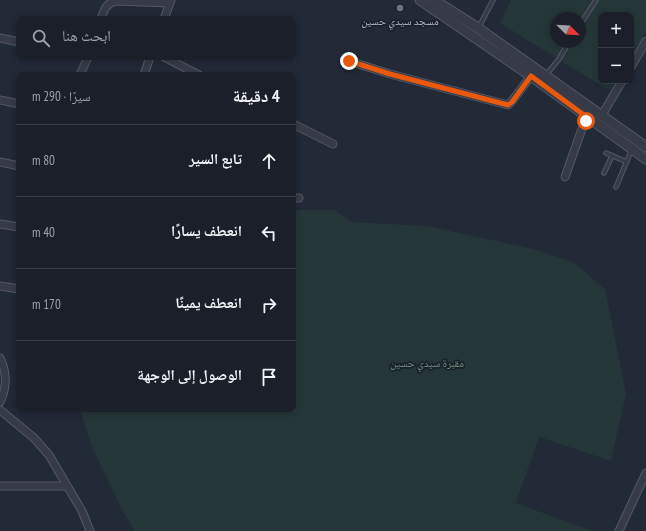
<!DOCTYPE html>
<html lang="ar">
<meta charset="utf-8">
<style>
body{margin:0;font-family:"PT Sans Narrow","Noto Naskh Arabic",sans-serif;background:#232731;color:#f1f3f6;direction:rtl}
.controls{position:absolute;right:12px;top:12px;display:grid;overflow:hidden;border-radius:8px;box-shadow:0 2px 6px #0003}
.controls button{width:36px;height:36px;display:grid;place-items:center;padding:0;border:0;border-bottom:1px solid #383d46;background:#1a1f29;color:#f1f3f6;font:20px sans-serif}
.compass{position:absolute;left:550px;top:12px;width:36px;height:36px;border-radius:50%;background:#1a1f29;box-shadow:0 2px 6px #0003;rotate:114deg}
.stop{position:absolute;width:12px;height:12px;margin:-9px;border:3px solid #ea580c;border-radius:50%;background:#fff}
.stop.end{background:#ea580c;border-color:#fff;box-shadow:0 1px 4px #0008}
.list{margin:0;padding:0;list-style:none}
h2{display:flex;justify-content:space-between;align-items:center;height:52px;margin:0;padding:0 16px;font-size:17px}
h2 small{font-size:13px;font-weight:400;color:#9fa2a8}
.list li{display:grid;grid-template-columns:26px 1fr auto;gap:12px;align-items:center;box-sizing:border-box;height:72px;padding:0 16px;border-top:1px solid #383d46}
.list b{display:block;font-size:15px;white-space:nowrap}
.list em{font-size:13px;font-style:normal;color:#9fa2a8}
.icon{flex:none;width:22px;height:22px;fill:none;stroke:currentColor;stroke-width:2;stroke-linecap:round;stroke-linejoin:round}
.map{position:relative;flex:none;width:646px;height:531px;overflow:hidden;direction:ltr}
.search{position:absolute;background:#1a1f29;box-shadow:0 2px 6px #0003;left:16px;top:16px;width:280px;height:44px;display:flex;align-items:center;gap:10px;box-sizing:border-box;padding:0 14px;border-radius:8px;color:#9fa2a8;font-size:15px}
.panel{position:absolute;background:#1a1f29;box-shadow:0 2px 6px #0003;left:16px;top:72px;width:280px;height:340px;border-radius:8px;direction:rtl}
.map>svg:first-child{display:block}
.green{fill:#253639;fill-rule:evenodd}
.lines{fill:none;stroke-linecap:round;stroke-linejoin:round}
.service-casing{stroke:#535965;stroke-width:5.5}
.minor-casing{stroke:#535965;stroke-width:9}
.tertiary-casing{stroke:#535965;stroke-width:11}
.service{stroke:#363b47;stroke-width:3.5}
.minor{stroke:#363b47;stroke-width:7}
.tertiary{stroke:#363b47;stroke-width:9}
.route{stroke:#ea580c;stroke-width:5}
.worship-dot{fill:#6b7280;stroke:#1b202c;stroke-width:1.5}
.labels{text-anchor:middle;dominant-baseline:central;stroke-width:3.5;stroke-linejoin:round;paint-order:stroke}
.poi-label{font-size:11px;fill:#b0b6c4;stroke:#1b202c}
.park-label{font-size:11px;fill:#6a9277;stroke:#1b202c}
</style>
<div class="map">
<svg width="646" height="531" viewBox="0 0 646 531">
<rect width="100%" height="100%" fill="#222937"/>
<g class="green">
<path d="M511 0H646V32L631 57V15H601V81H616L610 91 500 23ZM556 18H580V42H556Z"/>
<polygon points="293,210 335,210 352,222 427,226 533,249 573,262 605,289 626,394 611,461 539,437 516,503 592,531 135,531 122,510 92,447 80,409 293,409"/>
</g>
<g class="lines">
<defs>
<g id="service">
<polyline points="580,25 596,0"/>
<polyline points="479,27 493,0"/>
<polyline points="546,75 559,59 569,42"/>
<polyline points="606,153 627,162"/>
<polyline points="604,173 612,156"/>
<polyline points="616,187 632,149"/>
</g>
<g id="minor">
<path d="M101 19C104 10 106 3 116 1L170 3"/>
<polyline points="164,19 171,0"/>
<polyline points="0,38 19,42"/>
<polyline points="164,57 199,75"/>
<polyline points="349,61 390,74 508,105 512,101 531,76"/>
<polyline points="631,67 646,41"/>
<polyline points="80,75 88,57"/>
<polyline points="144,75 150,57"/>
<polyline points="0,100 19,104"/>
<polyline points="602,115 622,81"/>
<polyline points="293,124 333,144"/>
<polyline points="0,162 19,166"/>
<polyline points="565,177 583,126 588,118"/>
<polyline points="293,198 299,198"/>
<polyline points="0,224 19,227"/>
<polyline points="0,286 19,289"/>
<path d="M0 358C7 372 7 388 0 402"/>
<polyline points="0,410 34,438 49,455 82,511 90,531"/>
<polyline points="0,486 67,486"/>
<polyline points="619,531 646,473"/>
</g>
<g id="tertiary">
<polyline points="420,0 531,76 646,159"/>
<polyline points="434,0 478,28 646,147"/>
</g>
</defs>
<use href="#service" class="service-casing"/>
<use href="#minor" class="minor-casing"/>
<use href="#tertiary" class="tertiary-casing"/>
<use href="#service" class="service"/>
<use href="#minor" class="minor"/>
<use href="#tertiary" class="tertiary"/>
</g>
<g class="lines">
<polyline class="route" points="349,61 390,74 508,105 512,102 531,76 588,118 586,121"/>
</g>
<circle class="worship-dot" cx="400" cy="8" r="4"/>
<g class="labels">
<g class="poi-label">
<text x="400" y="21">مسجد سيدي حسين</text>
</g>
<g class="park-label">
<text x="427" y="363">مقبرة سيدي حسين</text>
</g>
</g>
</svg>
<div class="controls">
<button>+</button>
<button>−</button>
</div>
<svg class="compass" viewBox="-18 -18 36 36"><path d="M0-13l5 13h-10z" fill="#e53935"/><path d="M0 13l5-13h-10z" fill="#9fa2a8"/></svg>
<div class="stop" style="left:586px;top:121px"></div>
<div class="stop end" style="left:349px;top:61px"></div>
<div class="search"><svg class="icon" aria-label="search" viewBox="0 0 24 24"><circle cx="10" cy="10" r="6"/><path d="M15 15l6 6"/></svg>ابحث هنا</div>
<section class="panel">
<h2>4 دقيقة<small>سيرًا · 290 m</small></h2>
<ul class="list">
<li><svg class="icon" aria-label="ahead" viewBox="0 0 24 24"><path d="M12 20V5M6 11l6-6 6 6"/></svg><div><b>تابع السير</b></div><em>80 m</em></li>
<li><svg class="icon" aria-label="left" viewBox="0 0 24 24"><path d="M17 20v-9H6M10 6l-5 5 5 5"/></svg><div><b>انعطف يسارًا</b></div><em>40 m</em></li>
<li><svg class="icon" aria-label="right" viewBox="0 0 24 24"><path d="M7 20v-9h11M14 6l5 5-5 5"/></svg><div><b>انعطف يمينًا</b></div><em>170 m</em></li>
<li><svg class="icon" aria-label="arrive" viewBox="0 0 24 24"><path d="M6 21V4h12l-3 4 3 4H6"/></svg><div><b>الوصول إلى الوجهة</b></div></li>
</ul>
</section>
</div>
